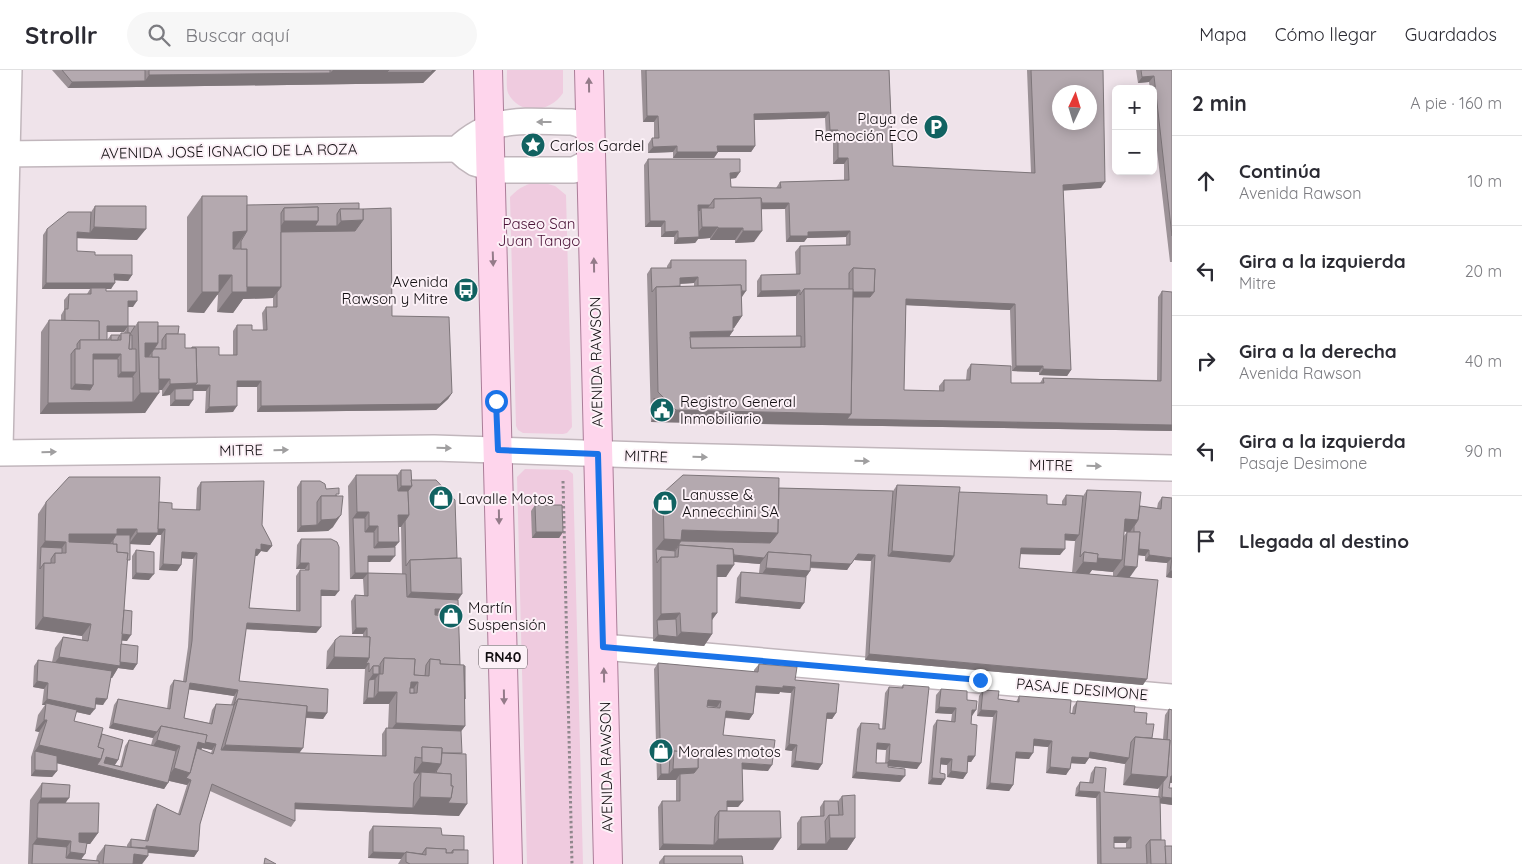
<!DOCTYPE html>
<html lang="es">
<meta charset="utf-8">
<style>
body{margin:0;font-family:Quicksand,sans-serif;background:#f7f7f7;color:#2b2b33}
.controls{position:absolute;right:15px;top:15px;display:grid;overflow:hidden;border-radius:8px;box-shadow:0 2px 12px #0003}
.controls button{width:45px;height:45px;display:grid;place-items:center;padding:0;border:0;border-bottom:1px solid #e1e1e2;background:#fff;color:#2b2b33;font:25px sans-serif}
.compass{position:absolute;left:1052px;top:15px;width:45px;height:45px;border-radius:50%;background:#fff;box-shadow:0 2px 12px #0003;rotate:4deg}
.stop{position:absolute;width:15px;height:15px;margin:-11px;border:4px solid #1a73e8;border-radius:50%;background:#fff}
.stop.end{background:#1a73e8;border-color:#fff;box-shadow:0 1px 5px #0008}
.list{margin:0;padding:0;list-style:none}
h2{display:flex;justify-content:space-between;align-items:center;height:65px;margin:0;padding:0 20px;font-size:21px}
h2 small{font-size:16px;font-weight:400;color:#7c7c81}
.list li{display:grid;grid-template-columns:32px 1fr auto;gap:15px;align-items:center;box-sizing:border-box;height:90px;padding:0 20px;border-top:1px solid #e1e1e2}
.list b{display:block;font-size:19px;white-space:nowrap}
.list p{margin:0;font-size:16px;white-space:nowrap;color:#7c7c81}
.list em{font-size:16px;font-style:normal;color:#7c7c81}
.icon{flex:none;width:28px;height:28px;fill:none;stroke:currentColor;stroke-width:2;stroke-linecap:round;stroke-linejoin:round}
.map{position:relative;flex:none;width:1172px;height:794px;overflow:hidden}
header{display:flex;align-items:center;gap:30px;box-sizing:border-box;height:70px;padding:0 25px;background:#fff;border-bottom:1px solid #e1e1e2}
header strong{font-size:24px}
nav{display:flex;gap:28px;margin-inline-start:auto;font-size:18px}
.search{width:350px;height:45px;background:#f7f7f7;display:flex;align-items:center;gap:12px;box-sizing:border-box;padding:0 18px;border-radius:28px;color:#7c7c81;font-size:19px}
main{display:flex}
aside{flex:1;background:#fff}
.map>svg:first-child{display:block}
.green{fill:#efcbdf}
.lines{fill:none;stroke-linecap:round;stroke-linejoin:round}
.street-casing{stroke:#c1b6bc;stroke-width:28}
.primary-casing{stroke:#ab7d98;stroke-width:30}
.path{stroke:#90888d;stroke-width:3;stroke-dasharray:2.5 2.5;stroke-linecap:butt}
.street{stroke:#fff;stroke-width:25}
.primary{stroke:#fed5ec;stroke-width:28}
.wall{fill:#9b9196;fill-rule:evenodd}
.shaded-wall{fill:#7e767a}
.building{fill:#b4a9af;stroke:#7e767a;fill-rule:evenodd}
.oneway{fill:#947b89}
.oneway2{fill:#a09fa0}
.route{stroke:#1a73e8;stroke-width:6}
.labels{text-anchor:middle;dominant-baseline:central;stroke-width:4;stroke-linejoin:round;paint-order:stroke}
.shield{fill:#fcf1f7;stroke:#585256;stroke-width:1}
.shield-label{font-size:14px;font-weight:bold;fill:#120e11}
.poi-label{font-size:15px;fill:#120e11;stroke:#fcf1f7;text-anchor:start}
.street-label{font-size:15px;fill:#120e11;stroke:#fcf1f7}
.park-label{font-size:15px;fill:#4a1337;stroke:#fcf1f7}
</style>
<header>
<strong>Strollr</strong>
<div class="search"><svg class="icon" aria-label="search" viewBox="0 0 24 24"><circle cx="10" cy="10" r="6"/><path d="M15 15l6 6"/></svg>Buscar aquí</div>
<nav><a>Mapa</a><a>Cómo llegar</a><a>Guardados</a></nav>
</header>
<main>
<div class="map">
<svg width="1172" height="794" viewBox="0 0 1172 794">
<rect width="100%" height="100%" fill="#efe3ea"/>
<g class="green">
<path d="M507 0H563V23C551 42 520 47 508 23 506 17 507 7 507 0Z"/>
<path d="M541 112 555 116 566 125 572 357 567 363 563 364 523 363 518 360 516 356 510 127C520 117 527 113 541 112Z"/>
<polygon points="525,399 568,400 573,404 583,794 527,794 517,407"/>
</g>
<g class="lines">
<defs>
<g id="street">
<polyline points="457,79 466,87 475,93 498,100 574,100 591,91"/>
<path d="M0 84 457 79C494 44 526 52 572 52L579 54 590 60"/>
<polyline points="0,378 9,0"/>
<polyline points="0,383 434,378 670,386 1172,398"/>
<polyline points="603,577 1172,627"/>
</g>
<g id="primary">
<polyline points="488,0 508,794"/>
<polyline points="589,0 608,794"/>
</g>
</defs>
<use href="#street" class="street-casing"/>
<use href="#primary" class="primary-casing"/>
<polyline class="path" points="563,411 572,794"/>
<use href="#street" class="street"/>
<use href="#primary" class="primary"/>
</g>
<g class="wall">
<polygon points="52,0 436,0 423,13 68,18"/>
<path d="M641 0H889L893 96 1031 103 1027 0H1103L1101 118 1063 120 1071 300 1067 306 1039 305V302L1012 301 1010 240 906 235 904 320 939 321V316L944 310H966L967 300 971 294 1011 313H1040L1043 308 1157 310 1158 227 1162 221 1172 361 651 352 647 204 651 198H667V196L671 190 742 227V246L734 258H733L729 267 796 266V226L757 227V211L761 205 796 204 795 182 800 176 846 175V167L807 168 804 172H786L785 139H762L754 172 735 173V170H710V168L698 169 695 173 674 174V167H661V157H645L644 95 648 89 736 108 730 109 731 117 776 118 780 112 844 110V94H833V66H826L825 48 754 50 755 76 751 82H718L714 88H673V82L648 83V74L652 68H654V52H643ZM694 213V216H680V214Z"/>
<polygon points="1136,0 1172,0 1172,192 1170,192 1153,46 1153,19 1150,19 1149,12 1138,13"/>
<polygon points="202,126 247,135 359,139 392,246 452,323 448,329 436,340 257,342 257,317 237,317 233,342 205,343 206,321 193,321 189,336 170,336 170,325 162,326 162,320 159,320 145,343 40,344 41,262 49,250 61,251 61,245 64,240 64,230 69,224 87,224 90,219 42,219 43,165 47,159 91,142 95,136 137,170 77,168 77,181 95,185 132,205 128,211 115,210 111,219 106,219 106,221 133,237 128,237 128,256 124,262 107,262 107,270 111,265 120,265 121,263 124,263 128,256 135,256 138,252 158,256 178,264 185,278 191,278 192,277 219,285 233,285 233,261 237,255 252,260 263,260 262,243 266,237 273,237 273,228 243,229 233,243 217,242 218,225 216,225 204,243 187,242 187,147"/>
<path d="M401 400 411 410 458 530 460 595 465 630V656L461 661 459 746 295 739V751L291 757 210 721 200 754 198 781 194 787 148 783V786L142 794H28L30 730 42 713 66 733 98 763 90 774H86L81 790 96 791 97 786 105 775 127 777V775L131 769 145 770 153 740 157 734 178 744 187 715 169 711 164 719 57 693V701L52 707 31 706V687L39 662 35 661 38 645 45 635H42L44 619 33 617 34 596 38 590 52 592 55 578 63 567 82 570V566L35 559 38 444 46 432H159L172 439 196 440 197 418 201 412 262 455 272 476 267 482 261 481 257 486H255L249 538 296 541V506L300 500H305V499H296L297 475 301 469 335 526H321V557L316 563 246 559 239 611 327 643 323 649 306 648 299 683 382 686V664L386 658H388L389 634H363L365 599H326L327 581 335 570 363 567V564H352L351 531 355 525H364L363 509H350L348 416 356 405H397ZM398 457H401L402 504 368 503V492H390L395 477ZM157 465H161L159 500 177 501 181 495 182 488 193 489 188 577 183 611 174 610 170 616 167 639 118 629 114 635 109 658 153 668 151 675 129 670 125 676 120 696 115 695 118 690 102 664 74 651 76 642 90 645 95 634 103 635 110 607 112 608 118 598 133 600 137 594 121 574V570L127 571 124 540 127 494 130 474 150 475ZM189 619 234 626 231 635 216 634 212 640 209 653 184 648ZM202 678 212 680 211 683 201 680Z"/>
<polygon points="301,411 326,419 338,426 333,457 328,461 297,462 297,417"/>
<path d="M897 415 959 422 1047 434 1062 435V431L1066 425 1083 426 1087 420 1140 436 1157 438 1158 433 1162 427 1172 428V508L1166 507 1167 493 1145 491V486L1138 485 1129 508 1143 615 865 590 871 491 854 490 847 500 810 498V501L806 507 800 539 735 533 737 508 741 502 759 503 760 494 734 492 726 507H717V543L712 550V564L704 576 653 571 652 440 663 423 779 418 893 421ZM1124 461 1127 462 1123 467ZM1065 470 1075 471 1072 503 1019 498 1020 484 1060 485ZM1092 500 1113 502V506L1089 504Z"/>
<polygon points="535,435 563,462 559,468 532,468 531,441"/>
<polygon points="136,480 149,510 132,509 132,486"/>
<path d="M658 593 754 602V600L759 594 795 610 836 643 832 649H826L822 694 818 700 791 697 792 681 785 680 791 623 780 622 779 624 756 623 753 644 749 650 725 648 723 665 768 701 742 699 743 731 738 737H727V741L773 780H659L658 737 662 731H676V710H657L654 599ZM707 636 717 637V638L707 637Z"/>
<path d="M903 615 917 699 888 696 900 712 852 708 857 659 861 653 882 659 885 623 889 617 901 618ZM877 679 886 680 885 693H876Z"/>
<polygon points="941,619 967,630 972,646 971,654 975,686 971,692 968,692 967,703 963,709 947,707 947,695 940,694 940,703 945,709 941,715 928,714 933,656 937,650 951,651 952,644 935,643 936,625"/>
<path d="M983 620 998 629 1016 632 1019 626 1070 643H1072L1073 637 1077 631 1134 642 1146 654 1152 668 1163 669 1165 645 1169 639 1172 713H1170L1169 718 1172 735 1160 733 1161 770 1165 776 1172 794H1097L1096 728 1075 726 1076 718 1080 712 1089 713 1091 703 1095 697 1104 722 1158 727 1159 718 1123 715 1125 694 1089 688 1085 694 1071 693 1066 705 1046 703 1048 677 1034 676 1029 689 1015 688 1013 715 1009 721 986 719 993 647 977 646 979 626ZM1114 773H1126V778H1114Z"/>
<polygon points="842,726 855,768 847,780 797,780 797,753 801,747 820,747 820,737 824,731 838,731"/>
<polygon points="373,756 442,765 464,780 468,794 398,794 401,789 368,788 369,762"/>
<polygon points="664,786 743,794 659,794 659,792"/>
</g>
<g class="shaded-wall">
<polygon points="333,0 436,0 423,13 68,18 72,12 145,11 149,5 330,3"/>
<polygon points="1154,6 1149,12 1138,13 1142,7"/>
<polygon points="829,42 825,48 750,50 754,44"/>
<polygon points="647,46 658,46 654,52 643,52"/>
<polygon points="830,60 838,60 833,66 826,66"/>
<polygon points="677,76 673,82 648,83 653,77"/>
<polygon points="717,76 755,76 751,82 718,82 714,88 673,88 677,82"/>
<polygon points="838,88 848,88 844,94 833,94"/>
<polygon points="740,102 736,108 726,109 730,103"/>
<polygon points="1105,112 1101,118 1059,121 1063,115"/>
<polygon points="789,133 785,139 713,140 714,138 714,134"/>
<polygon points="698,135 710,135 706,141 701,138 700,141 694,141"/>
<polygon points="363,150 351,167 273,168 284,151 318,151 337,156 341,151"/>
<polygon points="650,151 665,151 661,157 645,157"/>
<polygon points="94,157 146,159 137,170 72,168 77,162 90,163"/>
<polygon points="702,157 718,157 710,168 698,169 695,173 674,174 678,168 695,167"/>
<polygon points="718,158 743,158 735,170 710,170"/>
<polygon points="247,161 232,182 233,162"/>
<polygon points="678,161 674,167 661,167 665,162"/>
<polygon points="743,161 762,161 754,172 735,173"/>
<polygon points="850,161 846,167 807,168 804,172 786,172 790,166 808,162"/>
<polygon points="114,204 132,205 128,211 110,210"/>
<polygon points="219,205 232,205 204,243 187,242 202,222"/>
<polygon points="698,207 694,213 676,214 680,208"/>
<polygon points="46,213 115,213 111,219 91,219 91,218 90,219 42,219"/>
<polygon points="247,217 281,217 273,228 243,229 233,243 217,242 232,222"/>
<polygon points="800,220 796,226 757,227 761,221"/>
<polygon points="746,221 742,227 698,222"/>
<polygon points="853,222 874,222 866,233 849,233"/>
<polygon points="906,229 1015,234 1010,240 902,235"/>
<polygon points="128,231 137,231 133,237 124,237"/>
<polygon points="742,246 734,258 724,258 733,247"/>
<polygon points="107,256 128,256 124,262 103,262"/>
<polygon points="733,261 725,273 686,273 690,262"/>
<polygon points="145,273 158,273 144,294"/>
<polygon points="75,284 121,284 109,300"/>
<polygon points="1016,296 1043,296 1039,302 1012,301"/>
<polygon points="1043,299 1071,300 1067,306 1039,305"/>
<polygon points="121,302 136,302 125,318 109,319"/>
<polygon points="153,309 170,309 162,320 145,320"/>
<polygon points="237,311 261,311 257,317 233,317"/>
<polygon points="197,313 210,315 206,321 191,321 175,319 170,325 162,326 170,314"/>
<polygon points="75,314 93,315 82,331 63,331"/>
<polygon points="140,323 159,323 145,343 40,344 48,333 133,332"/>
<polygon points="452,323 448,329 436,340 257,342 261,336"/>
<polygon points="175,330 193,330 189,336 170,336"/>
<polygon points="237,336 233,342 205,343 209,337"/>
<polygon points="676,340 851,344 1172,355 1172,361 651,352 655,346 672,346"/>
<polygon points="401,416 412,416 400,432 389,433"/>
<polygon points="357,442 369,442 361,454 353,448"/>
<polygon points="341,445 333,457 328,461 297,462 301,456 317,455 321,450"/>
<polygon points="398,445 409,445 401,457 390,457"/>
<polygon points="1125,449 1138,450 1130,462 1117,461"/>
<polygon points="369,456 378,456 370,468 361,468"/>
<polygon points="117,459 137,459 129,471 113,470 109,475 66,472 58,484 41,477 45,471 69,464"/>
<polygon points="155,459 165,459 161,465 157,465 150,475 129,474 137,463"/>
<polygon points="682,460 778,463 766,479 679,475 674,481 656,479 664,469"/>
<polygon points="536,462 563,462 559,468 532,468"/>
<polygon points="1065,464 1079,465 1075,471 1061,470"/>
<polygon points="378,472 399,472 390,483 370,484"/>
<polygon points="261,474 272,476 267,482 261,481 257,486 252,485"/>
<polygon points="1021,478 1065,479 1060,485 1017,484"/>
<polygon points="1132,478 1149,480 1145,486 1128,484"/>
<polygon points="679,481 764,488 760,494 678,487"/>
<polygon points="892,481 954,486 946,498 884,492"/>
<polygon points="182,482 197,483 193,489 178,488"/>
<polygon points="858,484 875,485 871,491 854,490"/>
<polygon points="1149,485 1172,488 1167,493 1145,491"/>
<polygon points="368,486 395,486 390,492 363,492"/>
<polygon points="1083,487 1122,490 1113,502 1092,500 1085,510 1071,509 1083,492"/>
<polygon points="767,488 851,494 847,500 767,494"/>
<polygon points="300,493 309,493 305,499 296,499"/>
<polygon points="163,494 181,495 177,501 159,500"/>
<polygon points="717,495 734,495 726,507 709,507"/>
<polygon points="1124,496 1137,497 1125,514 1112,512"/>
<polygon points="766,498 810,501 802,513 758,510"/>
<polygon points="1170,501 1172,501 1172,508 1166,507"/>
<polygon points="136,503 154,504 149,510 132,509"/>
<polygon points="355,503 368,503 363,509 350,509"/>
<polygon points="321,520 339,521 335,526 316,526"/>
<polygon points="411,522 462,524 454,536 403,533"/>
<polygon points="740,527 804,533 800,539 735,533"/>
<polygon points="435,539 441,539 437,545 431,545"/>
<polygon points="446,541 442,547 438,548 442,542"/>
<polygon points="680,543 672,555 657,550 661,544"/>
<polygon points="712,543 717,543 709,554"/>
<polygon points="43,547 91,554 82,566 35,559"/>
<polygon points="247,553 321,557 316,563 243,559"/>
<polygon points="356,558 367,558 363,564 352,564"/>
<polygon points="681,562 712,564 704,576 653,571 658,565 677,567"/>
<polygon points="119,564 131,565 127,571 115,570"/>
<polygon points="869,584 1147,609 1143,615 865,590"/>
<polygon points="59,587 117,591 137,594 133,600 118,598 112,608 51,598"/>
<polygon points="334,587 369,588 369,593 365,599 326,599"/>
<polygon points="373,604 379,604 371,615 369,610"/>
<polygon points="37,611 48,613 44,619 33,617"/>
<polygon points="411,611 418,612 410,624"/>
<polygon points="190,613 238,620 234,626 186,619"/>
<polygon points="756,616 783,616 795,617 791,623 780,622 779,624 752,622"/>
<polygon points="378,622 397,622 389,634 363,634 367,628 374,628"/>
<polygon points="96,628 107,629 103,635 92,634"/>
<polygon points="47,629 95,639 90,645 46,635 46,633 45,635 42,635"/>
<polygon points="708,630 721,631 717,637 704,636"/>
<polygon points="236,635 327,643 323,649 235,641"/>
<polygon points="939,637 956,638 952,644 935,643"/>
<polygon points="972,640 976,640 972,646 968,646"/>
<polygon points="981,640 997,641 993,647 977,646"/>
<polygon points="726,641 753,644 749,650 722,647"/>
<polygon points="827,643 836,643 832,649 823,648"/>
<polygon points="44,650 47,650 39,662 35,661"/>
<polygon points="113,653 157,662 153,668 109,658"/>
<polygon points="396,653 465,656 457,667 388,664"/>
<polygon points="159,662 216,674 212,680 202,678 197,686"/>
<polygon points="1034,669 1052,671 1048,677 1030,675"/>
<polygon points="157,670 180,676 172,687 149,682"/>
<polygon points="877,673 890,674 886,680 873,679"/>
<polygon points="789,674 797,675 792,681 785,680"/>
<polygon points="39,675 101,689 97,695 168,713 164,719 35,688 35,681 31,687"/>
<polygon points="225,675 303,678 295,689 217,686"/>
<polygon points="1016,682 1033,683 1029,689 1012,688"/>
<polygon points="1090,682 1129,688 1125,694 1089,688 1085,694 1067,693 1072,687"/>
<polygon points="968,686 975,686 971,692 964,692"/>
<polygon points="106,687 118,690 114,696 102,693"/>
<polygon points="438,688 441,694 430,710 421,702 416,709 410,709 422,692"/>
<polygon points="941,688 952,689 947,695 937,694"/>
<polygon points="889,690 921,693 917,699 885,696"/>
<polygon points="795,691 822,694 818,700 791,697"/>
<polygon points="742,693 772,695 768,701 738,699"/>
<polygon points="1050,697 1070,699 1066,705 1046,703"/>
<polygon points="174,698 190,703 191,710 187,715 166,710"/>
<polygon points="698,698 690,709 680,704 676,710 657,710 661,704 669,704 673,699"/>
<polygon points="35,700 57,701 52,707 31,706"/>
<polygon points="951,701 967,703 963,709 947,707"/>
<polygon points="856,702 905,706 900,712 852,708"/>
<polygon points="1131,704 1167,707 1158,719 1123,715"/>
<polygon points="1171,706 1172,706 1172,713 1166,712"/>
<polygon points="932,708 945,709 941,715 928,714"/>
<polygon points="990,713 1013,715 1009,721 986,719"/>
<polygon points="1079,721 1100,722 1096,728 1075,726"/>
<polygon points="420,727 451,728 467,734 459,746 291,739 295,733 413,738"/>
<polygon points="1162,727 1172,728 1172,735 1157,733"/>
<polygon points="41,728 69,728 57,745 38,733"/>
<polygon points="727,731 743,731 738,737 723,737"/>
<polygon points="79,763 98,763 90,774 71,774"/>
<polygon points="1114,767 1131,767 1126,773 1110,773"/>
<polygon points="37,768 71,771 63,783 33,774"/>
<polygon points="781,768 773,780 710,780 718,769"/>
<polygon points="830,768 855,768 847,780 797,780 801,774 826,774"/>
<polygon points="663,774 714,775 710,780 659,780"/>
<polygon points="146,776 198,781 194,787 142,782"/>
<polygon points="70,782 85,784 78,794 62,794"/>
<polygon points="373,782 405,783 401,789 368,788"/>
<polygon points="131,783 148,786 142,794 127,794"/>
</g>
<g class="building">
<polygon points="62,0 145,0 145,11 72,12"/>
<polygon points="149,0 330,0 330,3 149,5"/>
<polygon points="389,0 433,0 431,2 387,2"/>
<path d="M646 0H889L893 96 1035 103 1031 0H1103L1105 112 1063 115 1071 300 1043 299V296H1016L1015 234 906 229 904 320 944 321V310H970L971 294 1011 296V313H1044L1043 308 1161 311 1162 221 1172 222V355L847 349 851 344 853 227H870L874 222 875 199 853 198 849 203V219H804L800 225V220L761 221V205L800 204V176L850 175V161L808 162V166H790L789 133H762L761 128 714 129 710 135H698L699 167 678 168V161L665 162V151H650L648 89H740V102L730 103 731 117 781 118 780 112 849 110 848 88H838V60H830L829 42 754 44 755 76H717L718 82H677V76L653 77 652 68H659L658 46H647ZM1060 22H1090V52H1060Z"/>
<polygon points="1141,0 1172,0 1172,166 1154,6 1142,7"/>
<polygon points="202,126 247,126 247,161 233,162 233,179 247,179 247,222 232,222 232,205 219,205 219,222 202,222"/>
<polygon points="761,128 762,161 743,161 743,158 718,158 718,157 702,157 701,138 714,138 714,129"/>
<polygon points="359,133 359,139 340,139 337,144 337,156 315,156 318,151 318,137 284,138 281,143 281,217 247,217 247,179 241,179 241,171 247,161 247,135"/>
<polygon points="95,136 146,136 146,159 94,157"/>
<polygon points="318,137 318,151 284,151 284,138"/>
<polygon points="391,138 392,246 449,247 452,323 440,334 261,336 261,311 237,311 237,336 209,337 210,315 195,315 197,313 196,278 192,278 192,277 219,277 219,285 237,285 237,255 252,255 252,260 267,260 266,237 277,237 277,222 281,217 281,162 355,161 363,150 363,139"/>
<polygon points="340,139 363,139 363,150 341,151"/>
<polygon points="68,142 91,142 90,163 77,162 77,181 95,182 95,185 132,185 132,205 114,204 115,213 46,213 47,159"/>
<polygon points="671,190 746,190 746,221 742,221 741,215 698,216 698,207 680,208 680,216 656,217 652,222 651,198 671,198"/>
<polygon points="853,198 875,199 874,222 853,222"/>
<polygon points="741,215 742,246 733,247 733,261 690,262 691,278 805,277 804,219 853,219 851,344 676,340 658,322 656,217"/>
<polygon points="91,218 106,218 106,221 137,221 137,231 128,231 128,256 107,256 107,270 99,270 99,251 65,251 65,239 68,239 69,224 91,224"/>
<polygon points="49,250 99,251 99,270 80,270 77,274 77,279 75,279 71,284 71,319 90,320 93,315 93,289 118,289 118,307 133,307 133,332 48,333"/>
<polygon points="138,252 158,252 158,273 145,273 145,287 159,287 159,323 140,323"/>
<polygon points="128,256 135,256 130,264 130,263 128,263"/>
<polygon points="158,256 179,256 178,264 166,264 162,270 162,279 154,279 158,273"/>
<polygon points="121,263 130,263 129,279 136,279 136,302 121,302 121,284 93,284 93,315 75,314 75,279 80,279 80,270 121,270"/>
<polygon points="166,264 185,264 185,278 196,278 197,313 170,314 170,309 159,309 159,287 152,287 152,282 154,279 166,279"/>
<polygon points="111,265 120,265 118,268 118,270 111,270"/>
<polygon points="130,265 132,265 132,279 129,279"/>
<polygon points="801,266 801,277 691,278 690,267"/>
<polygon points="193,318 193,330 175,330 175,319"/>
<polygon points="654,328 672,346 655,346"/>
<polygon points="401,400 411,400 412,416 401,416"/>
<polygon points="356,405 397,405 398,421 408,421 409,445 398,445 399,472 378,472 378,456 369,456 369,442 357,442"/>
<polygon points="683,405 779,408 778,463 682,460 681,470 664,469 663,423"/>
<polygon points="69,407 160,407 158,463 137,463 137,459 117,459 117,464 69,464 69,472 117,474 117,482 128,483 120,596 59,587 63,567 88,571 91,554 43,547 44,493 55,493 55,483 66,483 66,472 45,471 46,432"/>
<polygon points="411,410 436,410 455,430 457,488 410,490 406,496 405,451 409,445 408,421 412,416"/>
<polygon points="264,411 262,455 271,472 272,476 261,474 261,480 256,479 249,538 300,541 300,500 309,500 309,493 300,493 301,469 331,469 337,472 339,477 339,521 321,520 321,557 247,553 239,611 328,619 327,643 307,642 307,636 238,629 234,635 238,620 190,613 184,648 212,654 216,634 234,635 221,680 386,686 386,658 461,661 462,683 442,683 442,678 422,677 422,688 415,687 414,703 420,703 414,713 413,738 295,733 295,751 212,714 200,754 198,781 146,776 146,778 131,777 131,769 148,771 157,734 180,745 191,710 186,708 190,703 197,678 213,684 216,674 205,672 207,665 161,656 157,662 113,653 118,629 170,639 174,610 186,612 192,571 197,483 182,482 181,495 163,494 165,459 158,459 159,432 172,433 172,439 200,440 201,412"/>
<polygon points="301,411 320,411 325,414 326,419 339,418 339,424 336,424 336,426 321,426 317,432 317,455 301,456"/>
<polygon points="897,415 960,417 954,486 892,481"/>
<polygon points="779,418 893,421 888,486 950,492 954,486 959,422 1047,425 1047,434 1066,435 1066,425 1083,426 1079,465 1065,464 1065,479 1021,478 1019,498 1158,510 1147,609 869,584 875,485 858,484 851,494 810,492 811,485 768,482 764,488 734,485 733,479 679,475 675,481 674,481 681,471 770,473 778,463"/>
<polygon points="1087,420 1141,422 1138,450 1125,449 1122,490 1097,488 1098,484 1084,482 1080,487"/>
<polygon points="321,426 343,426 341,445 336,449 321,450"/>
<polygon points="1162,427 1172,428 1172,501 1170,501 1172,488 1149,485 1149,480 1139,479 1140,462 1134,462 1134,456 1138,450 1140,436 1161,439"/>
<polygon points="535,435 562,435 563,462 536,462"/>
<path d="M353 448H365V462H374V478L395 477V486H368V503L406 504 407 527 458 530 460 595 440 594V590L430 589 426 595 425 606 414 605 415 589 384 588 380 594V604H379V596H373L369 602V593L366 594 369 588 370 567H367V558H356L355 525 368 526V503H355ZM435 539H441L442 542 446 541V546L435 545Z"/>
<polygon points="1127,462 1140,462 1137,497 1124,496"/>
<polygon points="116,465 130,465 130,490 127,490 128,483 117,482 117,474 113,474 113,470"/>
<polygon points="679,475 733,479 734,495 717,495 717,543 712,543 712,564 681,562 680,543 661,544 661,487 678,487"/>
<polygon points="41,477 62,478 62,483 55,483 51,489 51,493 44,493 40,499"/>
<polygon points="656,479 675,481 675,487 661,487 657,493"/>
<polygon points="136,480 154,482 154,504 136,503"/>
<polygon points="768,482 811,485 810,501 766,498"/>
<polygon points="1084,482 1098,484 1097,493 1083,492"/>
<polygon points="461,488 462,524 411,522 410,490"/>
<polygon points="741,502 806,507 804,533 740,527"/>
<polygon points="124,540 132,541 131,565 122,564"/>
<polygon points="676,549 677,567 658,565 657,550"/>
<polygon points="340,566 370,567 369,588 334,587 335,570"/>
<polygon points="121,574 138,576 137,594 120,592"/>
<path d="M384 588 415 589 414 605 429 606 430 589 440 590V594L464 595 465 656 396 653 397 622H378L379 604H373V596H379V604H383ZM411 612H418L417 623H410Z"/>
<polygon points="38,590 112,601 107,629 96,628 95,639 47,629 48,613 37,611"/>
<path d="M658 593 758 602 759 594 797 597 795 610 839 614 836 643H827L822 694 795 691 797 675 789 674 795 617 783 616V618L756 616 753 644 726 641 723 665 775 670 772 695 742 693 743 731H727V741H719L715 747 714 775 663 774 662 731H680V704L694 703 698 698V683L674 681 670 686 669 704H661ZM708 630 721 631 720 638 707 637Z"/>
<polygon points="464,596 465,596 465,629"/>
<polygon points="375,609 374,628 367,628 369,610"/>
<polygon points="903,615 929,617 921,693 889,690 890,674 877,673 876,693 888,693 888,697 905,699 905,706 856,702 861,653 879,654 879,659 885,659 889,617 903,618"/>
<rect x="410" y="618" width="4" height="5"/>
<polygon points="941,619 967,621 967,630 977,631 976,640 972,640 971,654 977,655 975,686 968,686 967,703 951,701 952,689 941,688 940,703 945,704 945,709 932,708 937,650 955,652 956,638 939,637"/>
<polygon points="983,620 999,621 998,629 1019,632 1019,626 1071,630 1070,643 1075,644 1077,631 1135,636 1134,642 1147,643 1146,654 1154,654 1152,668 1135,667 1131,672 1129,688 1090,682 1089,688 1072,687 1070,699 1050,697 1052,671 1034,669 1033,683 1016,682 1013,715 990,713 997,641 981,640"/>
<polygon points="238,629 307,636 303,678 225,675"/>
<polygon points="46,633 77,640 74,651 103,658 98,677 104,679 101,689 39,675 47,650 44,650"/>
<polygon points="1169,639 1172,640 1172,706 1171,706 1169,718 1172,718 1172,728 1162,727 1163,712 1167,707 1170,670 1167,670"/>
<polygon points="161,656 207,665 205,674 198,672 190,703 174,698 180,676 157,670"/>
<polygon points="102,664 123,670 118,690 106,687 104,693 122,697 129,670 176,681 168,713 97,695 101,689 104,679 98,677"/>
<polygon points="1135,667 1170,670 1167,707 1131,704"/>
<polygon points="422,677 442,678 441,694 422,692"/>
<polygon points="35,681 57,686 57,701 35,700"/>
<polygon points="674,681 698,683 698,698 673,699"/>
<polygon points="442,683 466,684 467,734 448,733 451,728 453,716 451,716 451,704 436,703 437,700 441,694"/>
<path d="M1095 697 1106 698 1104 722 1160 727 1161 770H1150L1146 775 1147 794H1101L1100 722 1079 721 1080 712 1093 713ZM1114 767H1131V778H1114Z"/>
<polygon points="421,702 451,704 451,716 453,716 451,728 420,727"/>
<polygon points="42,713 70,715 69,728 41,728"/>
<polygon points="855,725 855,768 830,768 829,745 843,745 842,726"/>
<polygon points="824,731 838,731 839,745 829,745 825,751 826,774 801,774 801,747 824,746"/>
<polygon points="38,733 99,733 98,763 79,763 79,772 87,773 85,784 70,782 71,771 37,768"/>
<polygon points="719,741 780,741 781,768 718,769"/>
<polygon points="373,756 441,758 442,765 464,766 464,780 453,780 451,783 446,783 446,779 426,778 422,784 406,782 405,783 373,782"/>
<polygon points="1150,770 1165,770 1166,794 1151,794"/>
<polygon points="33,774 67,777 66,788 99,791 99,794 32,794"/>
<polygon points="105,775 148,779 148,786 134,784 133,794 103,794"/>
<polygon points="1165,776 1172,776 1172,794 1166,794"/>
<polygon points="426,778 446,779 446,783 453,783 453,780 468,780 468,794 410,794 406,792 406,782 426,785"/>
<polygon points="664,786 742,786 743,794 664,794"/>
<polygon points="265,788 276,794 264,794"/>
</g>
<defs><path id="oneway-solid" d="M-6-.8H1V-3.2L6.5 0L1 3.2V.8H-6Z" transform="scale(1.25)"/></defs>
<g class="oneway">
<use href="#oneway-solid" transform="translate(589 15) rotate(-91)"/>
<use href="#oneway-solid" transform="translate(493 189) rotate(88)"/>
<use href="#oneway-solid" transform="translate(594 195) rotate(-91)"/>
<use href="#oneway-solid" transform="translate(499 447) rotate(89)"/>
<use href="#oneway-solid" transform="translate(604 605) rotate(-91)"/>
<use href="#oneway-solid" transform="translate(504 627) rotate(89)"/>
</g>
<g class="oneway2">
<use href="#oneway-solid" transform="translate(544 52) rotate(180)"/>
<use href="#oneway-solid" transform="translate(444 378) rotate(2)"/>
<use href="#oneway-solid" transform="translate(281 380) rotate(-1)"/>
<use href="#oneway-solid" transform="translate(49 382) rotate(-1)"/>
<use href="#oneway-solid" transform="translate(700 387) rotate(1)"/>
<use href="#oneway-solid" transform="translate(862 391) rotate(1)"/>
<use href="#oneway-solid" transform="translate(1094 396) rotate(1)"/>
</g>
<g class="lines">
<polyline class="route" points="496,331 498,380 598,384 603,577 980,610"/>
</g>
<defs>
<symbol id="parking-disc" viewBox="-11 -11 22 22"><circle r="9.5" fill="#116261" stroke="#fcf1f7"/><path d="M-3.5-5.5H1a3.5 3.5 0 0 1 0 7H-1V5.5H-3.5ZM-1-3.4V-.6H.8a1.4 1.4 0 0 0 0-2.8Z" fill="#fff"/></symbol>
<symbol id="sight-disc" viewBox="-11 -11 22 22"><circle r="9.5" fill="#116261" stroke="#fcf1f7"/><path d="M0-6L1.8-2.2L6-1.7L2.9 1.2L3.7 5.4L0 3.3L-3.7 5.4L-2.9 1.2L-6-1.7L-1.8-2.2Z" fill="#fff"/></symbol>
<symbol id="bus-disc" viewBox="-11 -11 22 22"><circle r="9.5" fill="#116261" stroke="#fcf1f7"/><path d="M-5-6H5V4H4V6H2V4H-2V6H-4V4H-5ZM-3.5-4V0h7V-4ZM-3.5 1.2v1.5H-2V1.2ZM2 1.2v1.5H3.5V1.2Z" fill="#fff"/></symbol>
<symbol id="civic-disc" viewBox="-11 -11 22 22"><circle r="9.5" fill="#116261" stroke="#fcf1f7"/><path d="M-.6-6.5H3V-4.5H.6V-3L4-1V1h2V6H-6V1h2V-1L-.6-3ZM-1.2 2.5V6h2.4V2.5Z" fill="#fff"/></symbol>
<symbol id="shop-disc" viewBox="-11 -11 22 22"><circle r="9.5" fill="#116261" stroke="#fcf1f7"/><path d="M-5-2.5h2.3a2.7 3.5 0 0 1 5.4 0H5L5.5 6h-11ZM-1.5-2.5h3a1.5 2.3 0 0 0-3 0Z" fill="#fff"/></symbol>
</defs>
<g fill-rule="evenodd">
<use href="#parking-disc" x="922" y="43" width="28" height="28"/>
<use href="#sight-disc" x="519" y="61" width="28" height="28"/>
<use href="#bus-disc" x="452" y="206" width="28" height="28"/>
<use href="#civic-disc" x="648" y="326" width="28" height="28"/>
<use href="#shop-disc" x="427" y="414" width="28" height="28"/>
<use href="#shop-disc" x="651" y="419" width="28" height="28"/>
<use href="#shop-disc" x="437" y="532" width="28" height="28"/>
<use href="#shop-disc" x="647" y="667" width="28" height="28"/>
</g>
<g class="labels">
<rect class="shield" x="479" y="575.5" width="48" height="23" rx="4"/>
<g class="shield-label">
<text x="503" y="587">RN40</text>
</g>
<g class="poi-label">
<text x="918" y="48" text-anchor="end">Playa de<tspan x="918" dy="17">Remoción ECO</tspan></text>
<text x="550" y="75">Carlos Gardel</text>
<text x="448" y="211" text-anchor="end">Avenida<tspan x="448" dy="17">Rawson y Mitre</tspan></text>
<text x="680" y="331">Registro General<tspan x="680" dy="17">Inmobiliario</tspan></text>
<text x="682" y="424">Lanusse &amp;<tspan x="682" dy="17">Annecchini SA</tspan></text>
<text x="458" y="428">Lavalle Motos</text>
<text x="468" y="537">Martín<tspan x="468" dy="17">Suspensión</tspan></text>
<text x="678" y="681">Morales motos</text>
</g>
<g class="street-label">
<text transform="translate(229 81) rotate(-1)">AVENIDA JOSÉ IGNACIO DE LA ROZA</text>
<text transform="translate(596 292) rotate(-91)">AVENIDA RAWSON</text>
<text transform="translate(241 380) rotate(-1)">MITRE</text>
<text transform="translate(646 386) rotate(2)">MITRE</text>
<text transform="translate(1051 395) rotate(1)">MITRE</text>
<text transform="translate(1082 619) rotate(5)">PASAJE DESIMONE</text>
<text transform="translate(606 697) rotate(-91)">AVENIDA RAWSON</text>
</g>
<g class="park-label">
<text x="539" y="153">Paseo San<tspan x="539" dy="17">Juan Tango</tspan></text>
</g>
</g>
</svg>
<div class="controls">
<button>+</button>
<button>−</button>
</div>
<svg class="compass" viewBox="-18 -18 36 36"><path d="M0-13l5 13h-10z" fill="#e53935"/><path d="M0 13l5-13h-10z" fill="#7c7c81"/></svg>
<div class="stop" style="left:496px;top:331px"></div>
<div class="stop end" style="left:980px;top:610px"></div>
</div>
<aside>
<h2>2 min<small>A pie · 160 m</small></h2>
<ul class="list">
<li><svg class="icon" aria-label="ahead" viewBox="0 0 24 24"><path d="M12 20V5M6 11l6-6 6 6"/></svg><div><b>Continúa</b><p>Avenida Rawson</p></div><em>10 m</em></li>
<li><svg class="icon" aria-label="left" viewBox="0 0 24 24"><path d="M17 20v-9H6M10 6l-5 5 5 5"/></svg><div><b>Gira a la izquierda</b><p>Mitre</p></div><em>20 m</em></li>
<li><svg class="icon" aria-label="right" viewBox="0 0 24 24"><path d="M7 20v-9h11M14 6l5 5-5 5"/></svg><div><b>Gira a la derecha</b><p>Avenida Rawson</p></div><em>40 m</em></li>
<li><svg class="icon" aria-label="left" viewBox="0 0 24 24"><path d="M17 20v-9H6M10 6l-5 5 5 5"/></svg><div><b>Gira a la izquierda</b><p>Pasaje Desimone</p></div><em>90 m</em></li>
<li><svg class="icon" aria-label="arrive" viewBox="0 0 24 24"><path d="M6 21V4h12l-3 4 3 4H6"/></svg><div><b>Llegada al destino</b></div></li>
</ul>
</aside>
</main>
